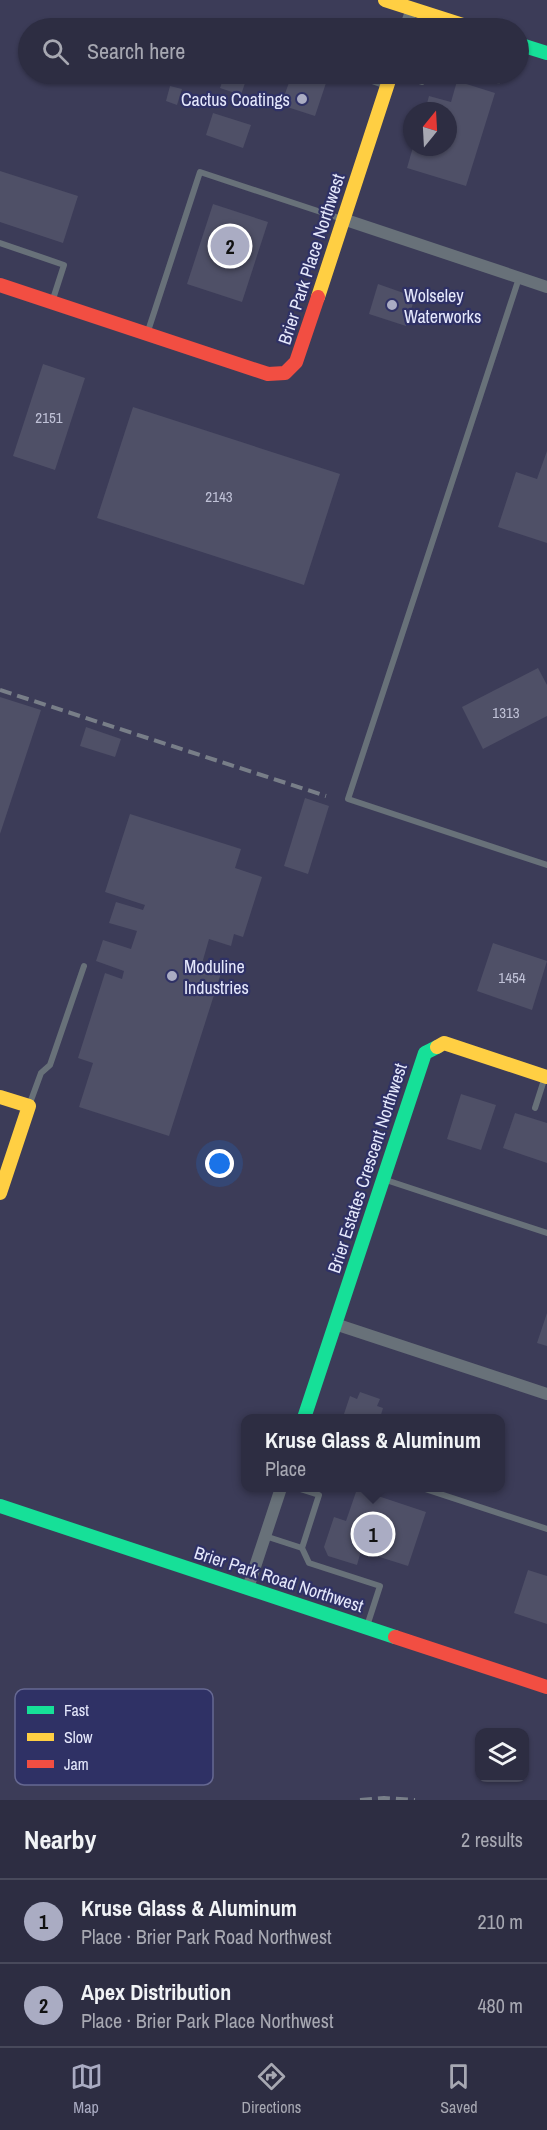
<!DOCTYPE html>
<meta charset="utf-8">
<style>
body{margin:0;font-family:"Archivo Narrow",sans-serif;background:#353549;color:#f1f3f6}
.controls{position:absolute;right:18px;bottom:18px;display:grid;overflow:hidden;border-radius:12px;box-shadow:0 2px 4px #0004}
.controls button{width:54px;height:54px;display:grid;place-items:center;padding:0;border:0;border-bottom:2px solid #48495b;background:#2d2d42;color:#f1f3f6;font:30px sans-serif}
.compass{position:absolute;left:403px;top:102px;width:54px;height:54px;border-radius:50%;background:#2d2d42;box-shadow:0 2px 4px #0004;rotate:18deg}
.you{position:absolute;left:220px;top:1164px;width:21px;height:21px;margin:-15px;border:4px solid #fff;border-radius:50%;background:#1a73e8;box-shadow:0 0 0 9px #1a73e833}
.badge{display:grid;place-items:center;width:39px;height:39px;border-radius:50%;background:#aaacc3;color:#111;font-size:20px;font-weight:700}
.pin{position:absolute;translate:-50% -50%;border:3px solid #fff;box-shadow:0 2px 6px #0006}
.popup{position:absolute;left:241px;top:1414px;width:264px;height:78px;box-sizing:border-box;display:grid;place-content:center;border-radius:12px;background:#2d2d42;filter:drop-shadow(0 2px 4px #0005);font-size:20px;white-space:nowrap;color:#a7a8b2}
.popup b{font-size:22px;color:#f1f3f6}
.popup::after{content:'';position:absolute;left:50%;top:100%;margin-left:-12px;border:12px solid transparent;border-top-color:#2d2d42}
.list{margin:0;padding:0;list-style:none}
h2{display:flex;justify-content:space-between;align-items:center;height:78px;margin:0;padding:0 24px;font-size:26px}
h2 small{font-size:20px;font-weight:400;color:#a7a8b2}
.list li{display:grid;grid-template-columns:39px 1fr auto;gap:18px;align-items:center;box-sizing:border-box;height:84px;padding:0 24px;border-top:2px solid #48495b}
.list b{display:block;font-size:22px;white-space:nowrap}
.list p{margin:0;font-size:20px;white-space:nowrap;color:#a7a8b2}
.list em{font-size:20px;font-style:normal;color:#a7a8b2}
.icon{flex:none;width:33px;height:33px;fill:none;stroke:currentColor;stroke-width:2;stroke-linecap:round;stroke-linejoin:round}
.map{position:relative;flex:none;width:547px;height:1800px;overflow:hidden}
.search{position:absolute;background:#2d2d42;box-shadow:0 2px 4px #0004;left:18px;right:18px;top:18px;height:66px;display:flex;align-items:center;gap:15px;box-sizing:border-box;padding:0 21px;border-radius:33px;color:#a7a8b2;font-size:22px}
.sheet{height:246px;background:#2d2d42}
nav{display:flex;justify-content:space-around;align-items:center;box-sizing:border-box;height:84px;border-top:2px solid #48495b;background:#2d2d42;font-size:16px;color:#a7a8b2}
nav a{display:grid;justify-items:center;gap:3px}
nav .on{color:#aaacc3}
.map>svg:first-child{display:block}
.building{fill:#4f5067}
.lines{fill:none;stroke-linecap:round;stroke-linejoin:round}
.lane{stroke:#687179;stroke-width:6}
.street{stroke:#687179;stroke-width:12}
.fast{stroke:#16e098;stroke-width:14}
.slow{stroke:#ffcf43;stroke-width:14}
.jam{stroke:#f24e42;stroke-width:14}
.rail{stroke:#787e88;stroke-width:4;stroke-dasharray:12 6;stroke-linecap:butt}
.poi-dot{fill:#aaacc3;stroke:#2f3165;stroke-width:2}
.labels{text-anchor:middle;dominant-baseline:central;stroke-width:4.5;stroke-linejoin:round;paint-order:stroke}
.number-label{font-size:15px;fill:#c0c2d7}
.poi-label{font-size:18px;fill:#e5e8fc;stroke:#2f3165;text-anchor:start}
.street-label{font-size:18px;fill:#e5e8fc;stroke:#2f3165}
.key{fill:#2f3165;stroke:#666892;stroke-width:1.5}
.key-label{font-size:16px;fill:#e5e8fc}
</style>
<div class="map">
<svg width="547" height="1800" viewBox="0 0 547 1800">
<rect width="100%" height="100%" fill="#3c3c58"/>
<g class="building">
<polygon points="225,74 248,74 241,95 220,88"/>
<polygon points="292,74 329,74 315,116 281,105"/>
<polygon points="457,81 495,93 466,186 407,168 413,147 448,147 448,111 425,111 429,96 451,102"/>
<polygon points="170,86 182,89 177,105 166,101"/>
<polygon points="213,113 251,125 243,148 206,135"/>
<polygon points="0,171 78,196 63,243 0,222"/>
<polygon points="213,204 268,222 242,302 187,284"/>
<polygon points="378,284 415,297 406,326 369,314"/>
<polygon points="43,364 85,378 55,470 13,456"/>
<polygon points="133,407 340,474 304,585 97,518"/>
<polygon points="547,451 547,543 498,527 516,472 537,479"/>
<polygon points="538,668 547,685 547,716 483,749 462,707"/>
<polygon points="0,697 41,710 0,834"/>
<polygon points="86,727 121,739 115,757 80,746"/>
<polygon points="305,798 329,806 308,874 284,866"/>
<polygon points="130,814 241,849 235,868 262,877 243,937 234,934 231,946 209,939 201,967 221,973 169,1136 79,1107 93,1063 78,1058 105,973 122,979 124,971 96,961 103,940 131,949 137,931 109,923 116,902 143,910 145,905 105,892"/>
<polygon points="493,943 547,961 532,1010 477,991"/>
<polygon points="461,1094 496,1105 481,1150 447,1139"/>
<polygon points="515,1113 547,1123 547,1163 503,1148"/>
<polygon points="547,1313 547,1346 537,1343"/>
<polygon points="360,1392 380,1399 377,1406 383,1408 380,1418 357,1418 344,1414 350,1396 357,1399"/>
<polygon points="357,1489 426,1512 408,1566 361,1551 357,1565 328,1556 324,1547 334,1517 346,1521"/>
<polygon points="528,1570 547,1576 547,1624 514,1613"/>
</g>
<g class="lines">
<g class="lane">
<polyline points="359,74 358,76 386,86"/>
<polyline points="396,74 422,82 425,74"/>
<polyline points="474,74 498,81"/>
<polyline points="0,243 64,265 53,299"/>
<polyline points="519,278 348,799 547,865"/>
<polyline points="148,331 200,172 342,219"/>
<polyline points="30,1103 41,1073 50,1065 84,966"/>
<polyline points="535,1108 544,1080"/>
<polyline points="386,1180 547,1233"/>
<polyline points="297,1488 319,1495 302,1548 309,1563 380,1586 367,1626"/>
<polyline points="422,1488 547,1529"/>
<polyline points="265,1536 302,1548"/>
</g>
<g class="street">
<polyline points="405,28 412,9"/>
<polyline points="343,219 547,287"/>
<polyline points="335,1324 547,1394"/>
<polyline points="248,1588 281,1488"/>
</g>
<g class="fast">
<polyline points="518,44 547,53"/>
<polyline points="304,1418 425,1053 437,1047"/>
<polyline points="0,1506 395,1637"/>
</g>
<g class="slow">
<polyline points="385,0 472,28"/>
<polyline points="318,297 391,74"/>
<polyline points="437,1047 444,1043 547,1077"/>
<polyline points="0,1097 29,1106 0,1193"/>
</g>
<g class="jam">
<polyline points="0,285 268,374 285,373 296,362 318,297"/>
<polyline points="395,1637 547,1687"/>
</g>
<g class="rail">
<polyline points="0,690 326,796"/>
<polyline points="360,1800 384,1798 415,1800"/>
</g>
</g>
<g class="poi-dot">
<circle cx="302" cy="99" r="6"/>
<circle cx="392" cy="305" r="6"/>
<circle cx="172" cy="976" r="6"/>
</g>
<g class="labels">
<g class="number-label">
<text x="49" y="417">2151</text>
<text x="219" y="496">2143</text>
<text x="506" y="712">1313</text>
<text x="512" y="977">1454</text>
</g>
<g class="poi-label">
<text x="290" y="99" text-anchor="end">Cactus Coatings</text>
<text x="404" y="295">Wolseley<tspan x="404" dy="21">Waterworks</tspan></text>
<text x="184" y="966">Moduline<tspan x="184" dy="21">Industries</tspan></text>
</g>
<g class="street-label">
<text transform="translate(311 259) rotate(-72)">Brier Park Place Northwest</text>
<text transform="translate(367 1168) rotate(-72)">Brier Estates Crescent Northwest</text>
<text transform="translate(279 1579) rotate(18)">Brier Park Road Northwest</text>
</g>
</g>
<rect x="15" y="1689" width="198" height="96" rx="9" class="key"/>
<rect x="27" y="1706" width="27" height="8" fill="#16e098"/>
<rect x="27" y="1733" width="27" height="8" fill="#ffcf43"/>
<rect x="27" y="1760" width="27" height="8" fill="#f24e42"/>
<g class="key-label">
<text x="64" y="1716">Fast</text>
<text x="64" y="1743">Slow</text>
<text x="64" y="1770">Jam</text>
</g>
</svg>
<div class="controls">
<button><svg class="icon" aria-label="layers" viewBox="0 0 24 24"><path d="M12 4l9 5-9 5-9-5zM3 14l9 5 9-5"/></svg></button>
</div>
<svg class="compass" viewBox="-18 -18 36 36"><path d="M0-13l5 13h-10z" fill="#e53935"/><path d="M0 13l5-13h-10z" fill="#a7a8b2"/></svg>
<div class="you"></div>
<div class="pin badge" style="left:373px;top:1534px">1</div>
<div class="popup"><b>Kruse Glass &amp; Aluminum</b>Place</div>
<div class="pin badge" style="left:230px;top:246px">2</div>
<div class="search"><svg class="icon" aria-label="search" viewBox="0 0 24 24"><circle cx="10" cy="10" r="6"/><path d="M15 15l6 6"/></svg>Search here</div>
</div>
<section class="sheet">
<h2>Nearby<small>2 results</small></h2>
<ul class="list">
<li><span class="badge">1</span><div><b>Kruse Glass &amp; Aluminum</b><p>Place · Brier Park Road Northwest</p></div><em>210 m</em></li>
<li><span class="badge">2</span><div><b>Apex Distribution</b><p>Place · Brier Park Place Northwest</p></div><em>480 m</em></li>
</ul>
</section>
<nav>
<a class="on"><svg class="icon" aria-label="map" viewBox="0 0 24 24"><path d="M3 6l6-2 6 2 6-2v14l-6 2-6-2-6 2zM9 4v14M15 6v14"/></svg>Map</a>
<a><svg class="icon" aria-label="directions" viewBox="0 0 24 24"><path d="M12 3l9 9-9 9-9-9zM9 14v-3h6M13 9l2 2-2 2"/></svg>Directions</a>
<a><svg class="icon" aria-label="saved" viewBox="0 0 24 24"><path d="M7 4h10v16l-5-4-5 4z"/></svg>Saved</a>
</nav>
